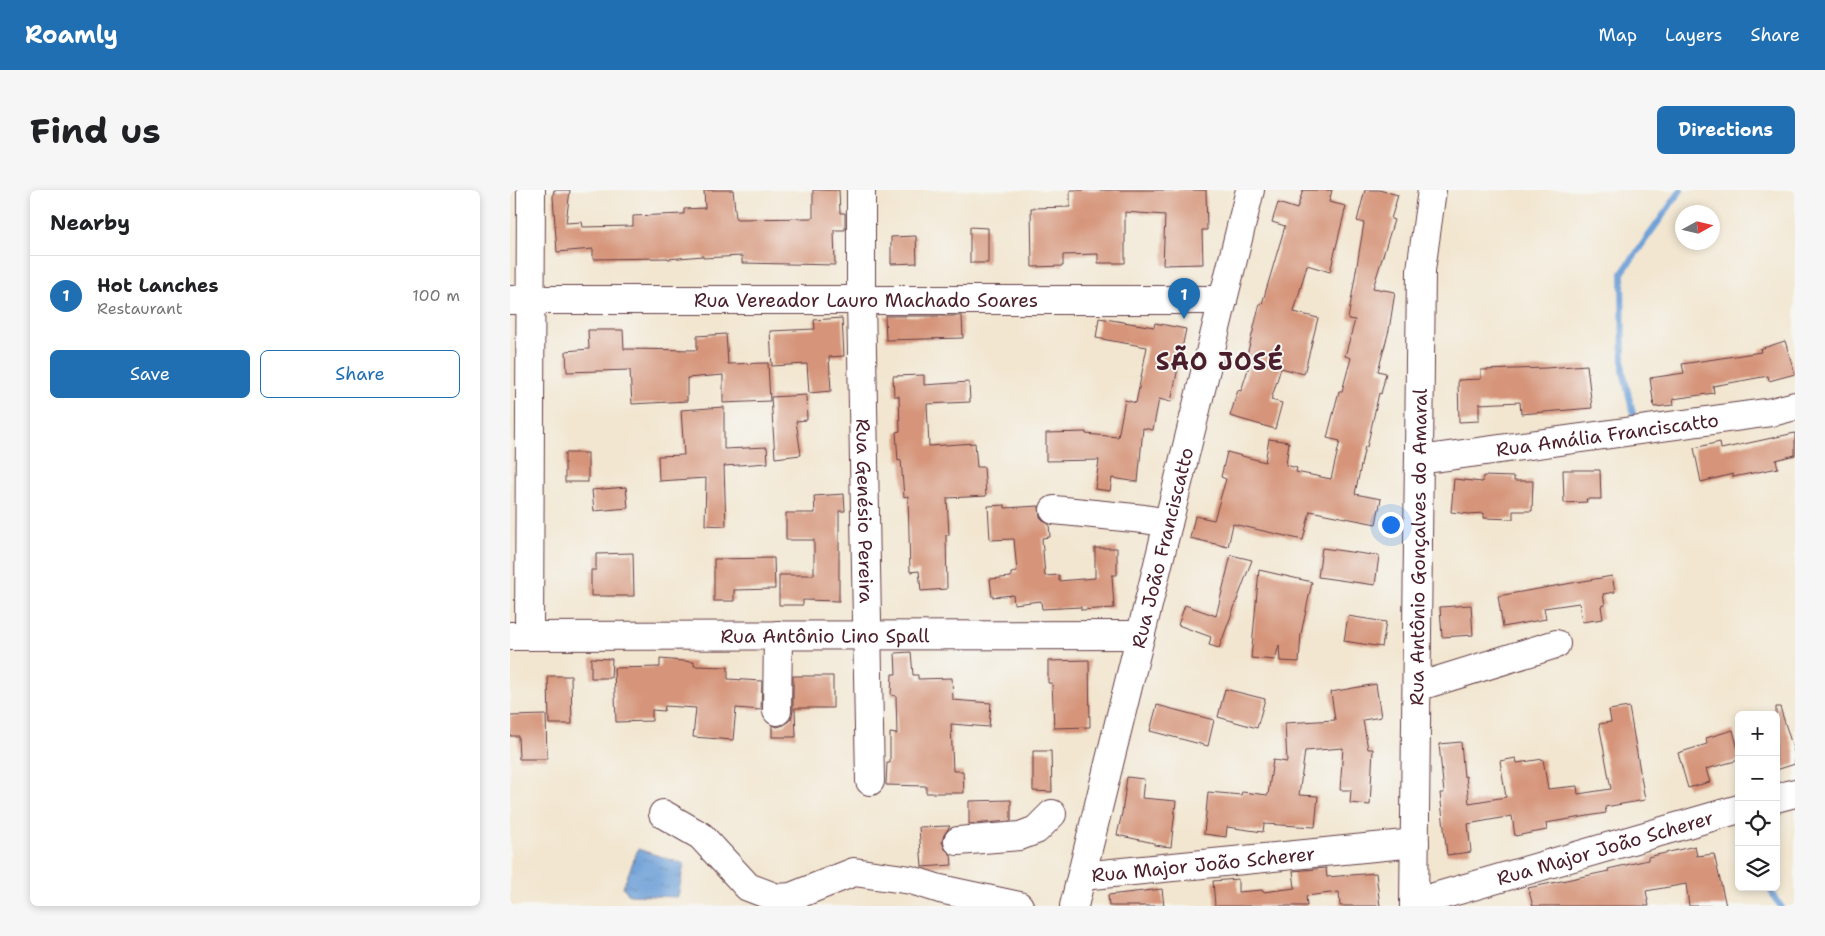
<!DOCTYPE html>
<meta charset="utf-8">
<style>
body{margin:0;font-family:"Shantell Sans",sans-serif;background:#f6f6f6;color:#202124}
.controls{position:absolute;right:15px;bottom:15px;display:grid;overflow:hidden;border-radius:8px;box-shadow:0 2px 8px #0003}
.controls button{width:45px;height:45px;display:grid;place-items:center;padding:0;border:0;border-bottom:1px solid #e0e0e0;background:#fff;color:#202124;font:25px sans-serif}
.compass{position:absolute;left:1165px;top:15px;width:45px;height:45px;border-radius:50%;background:#fff;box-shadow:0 2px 8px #0003;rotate:82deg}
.you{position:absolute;left:880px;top:334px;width:18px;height:18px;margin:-12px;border:4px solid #fff;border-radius:50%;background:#1a73e8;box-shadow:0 0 0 8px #1a73e833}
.badge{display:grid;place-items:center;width:32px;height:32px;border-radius:50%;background:#1f6fb2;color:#fff;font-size:16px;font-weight:700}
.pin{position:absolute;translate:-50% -41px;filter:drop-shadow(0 1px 2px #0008)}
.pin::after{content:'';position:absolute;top:26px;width:18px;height:15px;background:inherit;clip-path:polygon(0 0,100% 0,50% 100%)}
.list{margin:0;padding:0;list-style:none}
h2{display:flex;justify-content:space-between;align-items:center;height:65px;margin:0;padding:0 20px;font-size:21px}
h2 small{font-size:16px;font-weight:400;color:#757577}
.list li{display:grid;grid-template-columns:32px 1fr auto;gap:15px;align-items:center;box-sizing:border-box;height:80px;padding:0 20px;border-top:1px solid #e0e0e0}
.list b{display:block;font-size:19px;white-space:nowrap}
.list p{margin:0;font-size:16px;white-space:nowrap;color:#757577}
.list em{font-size:16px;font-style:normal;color:#757577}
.actions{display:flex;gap:10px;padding:15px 20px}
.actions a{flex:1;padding:11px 0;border:1px solid #1f6fb2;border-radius:8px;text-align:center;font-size:18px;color:#1f6fb2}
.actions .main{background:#1f6fb2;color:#fff}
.icon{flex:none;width:28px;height:28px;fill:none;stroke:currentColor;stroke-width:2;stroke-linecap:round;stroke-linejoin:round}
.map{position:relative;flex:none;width:1285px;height:716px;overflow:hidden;border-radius:8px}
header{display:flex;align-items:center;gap:30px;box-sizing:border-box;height:70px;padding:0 25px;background:#1f6fb2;color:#fff}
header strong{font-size:24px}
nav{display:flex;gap:28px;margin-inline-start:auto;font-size:18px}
.intro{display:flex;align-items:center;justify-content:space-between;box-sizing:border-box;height:120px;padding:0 30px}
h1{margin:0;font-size:35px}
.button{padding:12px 22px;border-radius:8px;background:#1f6fb2;color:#fff;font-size:18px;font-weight:700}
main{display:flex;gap:30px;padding:0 30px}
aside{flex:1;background:#fff;border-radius:8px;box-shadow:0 2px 8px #0003}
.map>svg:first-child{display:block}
.water{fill:url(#water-ripples);stroke:#5b5f81}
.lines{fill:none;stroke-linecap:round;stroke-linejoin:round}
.stream{stroke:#6c9fd7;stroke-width:6}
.building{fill:#d6957a}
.minor-casing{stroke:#633d44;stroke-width:30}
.minor{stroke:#fff;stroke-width:28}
.labels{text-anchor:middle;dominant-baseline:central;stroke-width:4;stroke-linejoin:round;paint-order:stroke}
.street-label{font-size:19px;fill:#4a1f2b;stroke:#f6f6f2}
.district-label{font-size:24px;font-weight:bold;letter-spacing:1px;fill:#4a1f2b;stroke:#f6f6f2}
</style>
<header>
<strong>Roamly</strong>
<nav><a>Map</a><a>Layers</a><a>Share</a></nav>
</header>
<div class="intro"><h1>Find us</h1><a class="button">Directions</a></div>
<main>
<aside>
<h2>Nearby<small></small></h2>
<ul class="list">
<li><span class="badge">1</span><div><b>Hot Lanches</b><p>Restaurant</p></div><em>100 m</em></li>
</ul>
<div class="actions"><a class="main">Save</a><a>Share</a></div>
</aside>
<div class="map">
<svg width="1285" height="716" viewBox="0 0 1285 716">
<defs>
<pattern id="water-ripples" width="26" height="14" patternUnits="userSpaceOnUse" patternTransform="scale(1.25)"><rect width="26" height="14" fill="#6c9fd7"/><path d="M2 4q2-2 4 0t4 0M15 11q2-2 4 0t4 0" fill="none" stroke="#5b81af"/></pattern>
</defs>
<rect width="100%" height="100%" fill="#f6f6f2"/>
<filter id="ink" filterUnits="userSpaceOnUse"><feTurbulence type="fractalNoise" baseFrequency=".02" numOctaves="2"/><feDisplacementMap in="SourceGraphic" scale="10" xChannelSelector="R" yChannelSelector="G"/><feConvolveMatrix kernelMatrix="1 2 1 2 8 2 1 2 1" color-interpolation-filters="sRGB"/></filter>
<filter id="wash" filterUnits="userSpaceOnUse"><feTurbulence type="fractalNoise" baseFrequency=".0096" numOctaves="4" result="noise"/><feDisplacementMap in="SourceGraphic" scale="20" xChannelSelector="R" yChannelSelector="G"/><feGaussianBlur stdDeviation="1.12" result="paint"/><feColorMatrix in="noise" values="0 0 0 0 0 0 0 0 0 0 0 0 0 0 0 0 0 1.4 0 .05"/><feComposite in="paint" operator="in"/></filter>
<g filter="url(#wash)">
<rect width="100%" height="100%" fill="#f2e6d0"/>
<polygon class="water" points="128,659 174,674 168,707 119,705 113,697"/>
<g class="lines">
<g class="stream">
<polyline points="1123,224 1113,181 1112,83 1171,0"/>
<polyline points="1259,697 1265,709 1271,716"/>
</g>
</g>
<g id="blocks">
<g class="building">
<polygon points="44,0 60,0 56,33 72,32 73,37 123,36 123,26 174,24 174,19 195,18 194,0 223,0 226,29 303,28 303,0 329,0 330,23 335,23 335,40 324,40 325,75 232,73 232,66 193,68 193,66 158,69 158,68 83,69 83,59 47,62 43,7"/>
<polygon points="560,0 696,0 697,40 692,40 693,74 653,75 655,25 615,22 615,73 588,73 588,64 553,65 553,76 522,77 521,18 560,17"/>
<polygon points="793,0 822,0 819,12 836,16 820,82 797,75 784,122 808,128 794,184 771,178 761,210 772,213 765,239 720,226 728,200 731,201 741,170 736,169 750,113 752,114 775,36 762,32 768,13 787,19"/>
<polygon points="855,0 869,0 888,5 881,29 884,30 863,98 885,102 879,140 868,181 876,183 871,204 869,203 857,257 855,256 845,304 871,309 866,334 800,321 793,350 723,334 718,357 680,348 685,326 704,330 716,289 711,287 717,262 755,272 759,249 779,252 776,275 787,278 786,282 821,289 830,251 817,248 829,201 832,201 841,168 835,166 845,130 838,129 854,33 847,31"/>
<polygon points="460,37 478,38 478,73 460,73"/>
<polygon points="406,46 407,73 381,74 381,47"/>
<polygon points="375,126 452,126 453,148 376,150"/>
<polygon points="332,128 334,166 319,167 321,201 299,203 297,174 262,176 260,141 305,139 304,130"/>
<polygon points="589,128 644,137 645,133 676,139 661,212 649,209 643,240 633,238 628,292 602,288 600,301 585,299 589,270 536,271 536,243 576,242 576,244 608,247 615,210 626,213 637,157 586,148"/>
<polygon points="78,140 113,140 114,159 187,160 187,146 216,144 218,174 258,173 260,211 213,213 213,185 177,188 177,211 122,214 120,180 57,182 56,161 79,159"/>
<polygon points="1275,151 1285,184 1259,191 1258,186 1203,196 1204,203 1163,209 1164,215 1144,217 1140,188 1174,183 1172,174 1251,162 1250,159"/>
<polygon points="1077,175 1082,218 1011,224 1010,212 969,214 969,231 949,232 948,190 971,189 971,180 1036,178"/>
<polygon points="414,185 414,195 459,192 460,212 417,214 419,256 465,253 467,277 474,277 476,306 437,308 439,345 436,345 437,399 411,401 409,381 400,382 398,306 394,307 391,270 388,271 386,242 390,241 389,206 384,206 383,186"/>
<polygon points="296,205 297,230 286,231 291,265 265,268 261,207"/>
<polygon points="214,217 214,259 257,257 258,273 214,276 216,336 195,335 196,288 149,291 148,266 174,265 171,220"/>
<polygon points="1285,243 1285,265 1266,270 1268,278 1223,287 1223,284 1191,292 1184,258 1210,252 1211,259"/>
<rect x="55" y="263" width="23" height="29"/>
<polygon points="1053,280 1090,280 1091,309 1076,309 1077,312 1054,313"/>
<polygon points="973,286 1004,287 1004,291 1023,291 1022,321 1003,321 1003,329 974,328 974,323 959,324 941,322 944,289 972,292"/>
<polygon points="116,297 118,318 84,321 82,300"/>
<polygon points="334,304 335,321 329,321 329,411 293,410 293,415 269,415 269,385 304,385 304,350 276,350 276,323 305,323 304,306"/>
<polygon points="495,315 495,318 529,316 530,327 535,332 539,334 540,347 532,348 535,386 549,385 549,391 585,388 585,358 607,358 607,385 602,385 604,418 571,420 571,417 532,419 531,411 504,414 503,405 482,407 480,389 501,387 501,383 507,382 504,349 480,350 478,316"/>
<polygon points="812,358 869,366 865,395 808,387"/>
<polygon points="123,363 124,406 81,406 81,380 86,380 86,364"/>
<polygon points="721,365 742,370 709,458 699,455 701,447 668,435 675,415 706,426"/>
<polygon points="264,368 265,399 224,400 224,411 204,411 204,369"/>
<polygon points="749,380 802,392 791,444 789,472 770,471 769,455 765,470 741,468"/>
<polygon points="1102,386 1105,402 1093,404 1095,415 1091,416 1093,429 1072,432 1069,413 1034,418 1036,429 993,437 988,406"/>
<polygon points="961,415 963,445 932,447 930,417"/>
<polygon points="838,426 876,432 872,457 834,451"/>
<polygon points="401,462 403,485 408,485 408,489 442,488 443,510 481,513 479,537 441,534 443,581 453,581 454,603 416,603 416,596 376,595 377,573 380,573 380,543 387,544 386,506 381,505 382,484 386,484 385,463"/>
<polygon points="81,468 102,469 101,488 81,488"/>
<polygon points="150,469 184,472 184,476 218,477 218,489 252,491 251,520 226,518 223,550 183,547 186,518 155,516 154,521 142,520 142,531 106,532 104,478 150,477"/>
<polygon points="579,470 580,537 544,538 542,493 538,493 538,471"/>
<polygon points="38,486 61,486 62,534 39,534"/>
<polygon points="283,486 323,486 323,518 285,518 286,547 262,547 262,535 267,537 274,535 281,529 283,521"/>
<polygon points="866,494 871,527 853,530 858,559 863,559 860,615 840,613 841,600 830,600 833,558 795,561 789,605 808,606 805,637 754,634 753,642 717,637 716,647 694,644 698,602 731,605 732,602 758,605 763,570 777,572 775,533 825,530 821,502"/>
<polygon points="715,499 755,509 747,538 708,527"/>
<polygon points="647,515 704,530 698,556 640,541"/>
<polygon points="1119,517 1135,610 1095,617 1096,623 1036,633 1037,640 1005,646 1002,626 958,634 961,662 937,665 930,603 934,603 929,554 951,552 954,587 956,586 959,613 996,607 990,571 1006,568 1007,573 1033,569 1038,599 1067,596 1068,604 1101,599 1089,534 1101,532 1099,520"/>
<polygon points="1266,517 1270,517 1285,565 1285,574 1266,580"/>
<polygon points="36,525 37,569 9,569 8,546 0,546 0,526"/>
<polygon points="1223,540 1229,563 1229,570 1196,579 1200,592 1178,598 1168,563 1197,554 1196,548"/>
<polygon points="523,561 541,561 542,602 523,601"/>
<polygon points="617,587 634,589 632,608 666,611 661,657 644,655 644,653 607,645 612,623"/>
<polygon points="501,610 501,631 459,634 459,611"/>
<polygon points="440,636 434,645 432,652 435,659 441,665 442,675 412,677 409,637"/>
<polygon points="1185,656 1187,666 1204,664 1216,716 1179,716 1176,694 1136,701 1139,716 1023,716 1018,698 1099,681 1098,679 1138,670 1138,667"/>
<polygon points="816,678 817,687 866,683 870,716 830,716 829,702 796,706 797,716 705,716 703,691 728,689 728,702 752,700 753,702 785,698 783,681"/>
<polygon points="652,699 654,716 599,716 598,705"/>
</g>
</g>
</g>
<g filter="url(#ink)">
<use href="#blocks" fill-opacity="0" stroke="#633d44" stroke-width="1"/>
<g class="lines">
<defs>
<g id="minor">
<path id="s1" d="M351 0V110L360 591"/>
<path id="s2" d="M0 110H713"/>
<path id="s3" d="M909 270 1262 222 1285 216"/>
<polyline points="544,320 634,329 658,333"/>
<path id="s4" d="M0 446 631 445"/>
<polyline points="19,446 21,0"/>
<polyline points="907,497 1046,454"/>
<polyline points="267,521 268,445"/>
<polyline points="1266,608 1285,603"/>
<polyline points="153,624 191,646 238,697 267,708 281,707 344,682 401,690 430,699 509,716"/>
<polyline points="448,651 510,646 526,640 542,624"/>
<path id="s5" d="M572 686 905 653"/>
<path id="s6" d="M904 713 1229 619"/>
<path id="s7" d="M564 716 740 0"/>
<path id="s8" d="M904 716 911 80 922 0"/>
</g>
</defs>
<use href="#minor" class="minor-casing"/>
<use href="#minor" class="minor"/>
</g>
</g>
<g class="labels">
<g class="street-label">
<text stroke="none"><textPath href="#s2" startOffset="356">Rua Vereador Lauro Machado Soares</textPath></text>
<text stroke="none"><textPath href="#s3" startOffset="190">Rua Amália Franciscatto</textPath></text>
<text stroke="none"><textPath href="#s1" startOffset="321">Rua Genésio Pereira</textPath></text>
<text stroke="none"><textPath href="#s7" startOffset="369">Rua João Franciscatto</textPath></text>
<text stroke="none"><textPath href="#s8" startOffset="359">Rua Antônio Gonçalves do Amaral</textPath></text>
<text stroke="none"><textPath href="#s4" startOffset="315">Rua Antônio Lino Spall</textPath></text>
<text stroke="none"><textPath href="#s6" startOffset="199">Rua Major João Scherer</textPath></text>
<text stroke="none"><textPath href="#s5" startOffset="122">Rua Major João Scherer</textPath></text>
</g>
<g class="district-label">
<text x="710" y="172">SÃO JOSÉ</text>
</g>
</g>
</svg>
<div class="controls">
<button>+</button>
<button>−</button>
<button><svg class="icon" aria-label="locate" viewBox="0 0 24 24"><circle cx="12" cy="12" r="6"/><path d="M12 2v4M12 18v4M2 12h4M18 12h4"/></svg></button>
<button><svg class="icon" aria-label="layers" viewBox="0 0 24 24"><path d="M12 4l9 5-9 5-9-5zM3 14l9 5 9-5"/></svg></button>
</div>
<svg class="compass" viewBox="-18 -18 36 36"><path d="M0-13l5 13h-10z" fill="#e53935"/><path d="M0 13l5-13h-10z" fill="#757577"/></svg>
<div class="you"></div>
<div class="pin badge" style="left:674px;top:129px">1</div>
</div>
</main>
